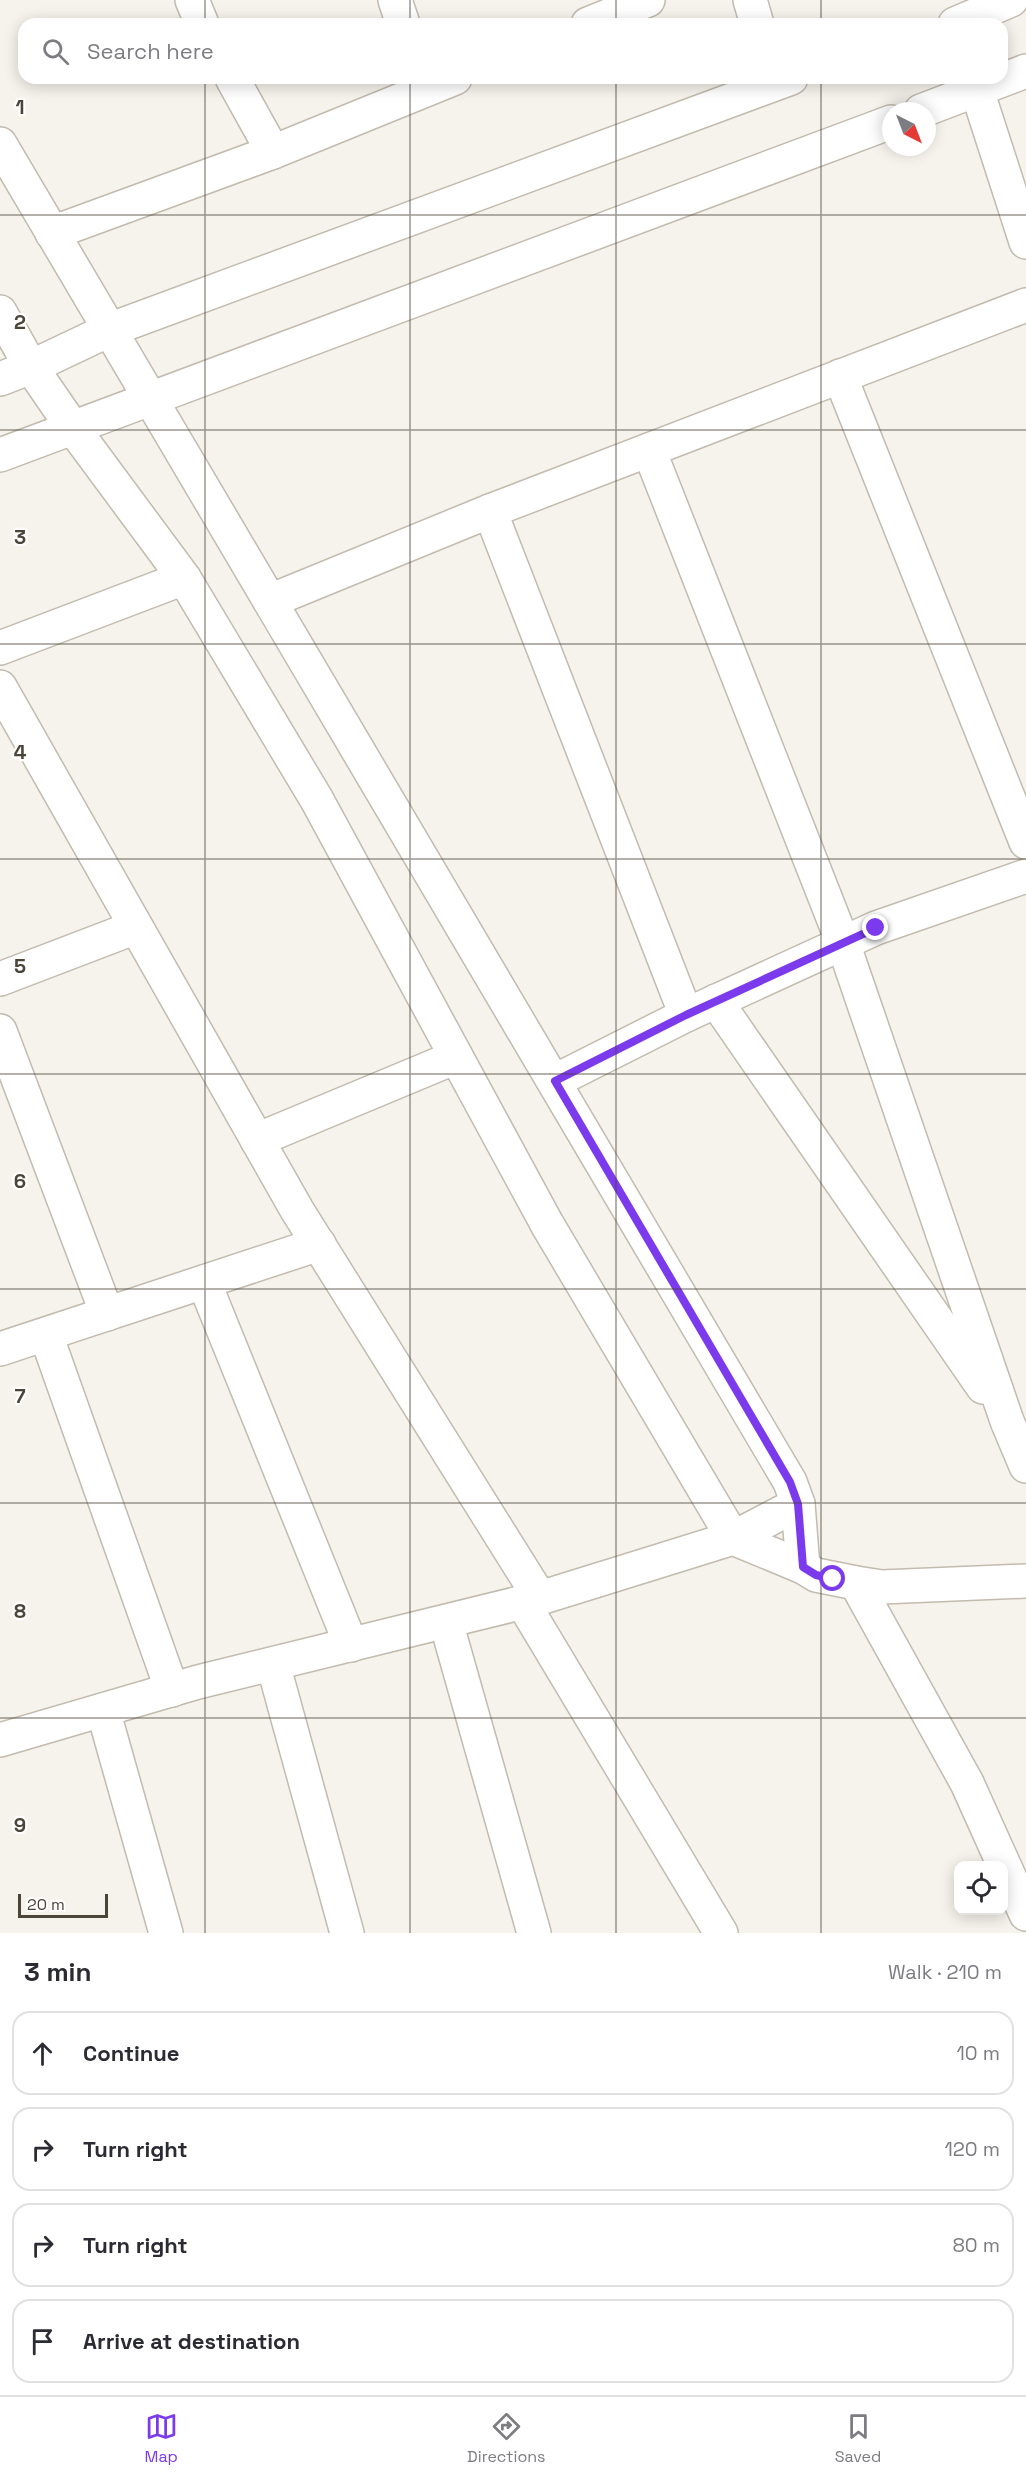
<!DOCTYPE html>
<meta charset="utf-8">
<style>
body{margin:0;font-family:"Space Grotesk",sans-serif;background:#f7f7f7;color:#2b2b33}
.controls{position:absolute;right:18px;bottom:18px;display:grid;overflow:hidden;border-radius:12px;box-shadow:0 3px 15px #0003}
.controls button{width:54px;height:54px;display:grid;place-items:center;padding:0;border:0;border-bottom:2px solid #e1e1e2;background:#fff;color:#2b2b33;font:30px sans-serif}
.compass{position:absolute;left:882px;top:102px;width:54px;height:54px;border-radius:50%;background:#fff;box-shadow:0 3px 15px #0003;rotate:138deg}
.scale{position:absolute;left:18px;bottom:15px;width:90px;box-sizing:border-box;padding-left:6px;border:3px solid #4b4439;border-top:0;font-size:16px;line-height:21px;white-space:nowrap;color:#4b4439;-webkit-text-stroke:4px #fff;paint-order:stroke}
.stop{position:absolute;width:18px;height:18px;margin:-14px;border:4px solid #7c3aed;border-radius:50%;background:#fff}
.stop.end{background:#7c3aed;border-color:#fff;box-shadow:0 2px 6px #0008}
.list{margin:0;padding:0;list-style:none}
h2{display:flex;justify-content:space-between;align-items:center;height:78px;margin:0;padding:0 24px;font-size:26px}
h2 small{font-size:20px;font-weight:400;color:#7c7c81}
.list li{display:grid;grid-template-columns:39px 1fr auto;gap:18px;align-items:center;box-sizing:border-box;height:84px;margin:0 12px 12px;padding:0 12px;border:2px solid #e1e1e2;border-radius:18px}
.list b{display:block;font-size:22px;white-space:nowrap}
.list em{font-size:20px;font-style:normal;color:#7c7c81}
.icon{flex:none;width:33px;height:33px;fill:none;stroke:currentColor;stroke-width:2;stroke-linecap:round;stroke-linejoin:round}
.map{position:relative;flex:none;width:1026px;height:1933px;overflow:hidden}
.search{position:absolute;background:#fff;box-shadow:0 3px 15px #0003;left:18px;right:18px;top:18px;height:66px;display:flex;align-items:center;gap:15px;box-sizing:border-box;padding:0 21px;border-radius:18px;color:#7c7c81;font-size:22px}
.sheet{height:462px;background:#fff}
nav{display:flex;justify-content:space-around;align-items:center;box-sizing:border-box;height:84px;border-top:2px solid #e1e1e2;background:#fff;font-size:16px;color:#7c7c81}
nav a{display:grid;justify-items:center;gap:3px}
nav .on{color:#7c3aed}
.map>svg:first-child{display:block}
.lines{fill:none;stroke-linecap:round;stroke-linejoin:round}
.minor-casing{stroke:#c2bbae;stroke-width:36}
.minor{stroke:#fff;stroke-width:33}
.route{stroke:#7c3aed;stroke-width:8}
.grid{fill:none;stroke:#4b4439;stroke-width:1.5;stroke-opacity:0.55}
.grid-label{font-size:20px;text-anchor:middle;font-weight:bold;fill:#4b4439;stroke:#fff;stroke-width:4.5;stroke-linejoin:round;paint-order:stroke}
</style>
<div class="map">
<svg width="1026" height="1933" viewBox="0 0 1026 1933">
<rect width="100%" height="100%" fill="#f6f3ec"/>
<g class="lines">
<defs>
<g id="minor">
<polyline points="192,0 202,24"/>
<polyline points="395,0 403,24"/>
<polyline points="750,0 757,24"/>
<polyline points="588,24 648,0"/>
<polyline points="955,24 1011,0"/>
<polyline points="232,78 273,152"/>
<polyline points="973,78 1026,242"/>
<polyline points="921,111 1026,71"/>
<polyline points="0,144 790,1482 798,1504 803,1567"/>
<polyline points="52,233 273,152 455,78"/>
<polyline points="0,312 31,367 73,428 184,578 317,800 547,1224 733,1538 803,1567 816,1575 856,1583 882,1587 1026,1581"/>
<polyline points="840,376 1026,842"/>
<polyline points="0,379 31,367 109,330 791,78"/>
<polyline points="649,450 843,943 1007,1421 1026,1466"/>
<polyline points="0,455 891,122"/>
<polyline points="490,511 686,1015"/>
<polyline points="270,601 490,511 1026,305"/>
<polyline points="0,648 184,578"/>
<polyline points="0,687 297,1210 540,1598"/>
<polyline points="0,979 136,927"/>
<polyline points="716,1001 983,1387"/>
<polyline points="0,1031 107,1314"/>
<polyline points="555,1081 686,1015 876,928 1026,876"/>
<polyline points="257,1140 456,1057"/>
<polyline points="204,1282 351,1645"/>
<polyline points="46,1335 172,1690"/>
<polyline points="0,1349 319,1244"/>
<polyline points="856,1583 967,1783 1026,1914"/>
<polyline points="523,1603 721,1933"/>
<polyline points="446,1622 534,1933"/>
<polyline points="273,1664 347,1933"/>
<polyline points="103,1710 166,1933"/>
<polyline points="0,1740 198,1682 540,1598 733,1538 798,1504"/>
</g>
</defs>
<use href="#minor" class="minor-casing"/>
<use href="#minor" class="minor"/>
</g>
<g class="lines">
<polyline class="route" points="833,1579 816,1575 803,1567 798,1504 790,1482 555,1081 686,1015 876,928"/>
</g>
<path class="grid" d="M205 0V24M410 0V24M616 0V24M821 0V24M205 78V1933M410 78V1933M616 78V1933M821 78V1933M0 215H1026M0 430H1026M0 644H1026M0 859H1026M0 1074H1026M0 1289H1026M0 1503H1026M0 1718H1026"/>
<g class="grid-label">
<text x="20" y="114">1</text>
<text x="20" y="329">2</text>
<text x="20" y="544">3</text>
<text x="20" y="759">4</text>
<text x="20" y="973">5</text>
<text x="20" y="1188">6</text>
<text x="20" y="1403">7</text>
<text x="20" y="1618">8</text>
<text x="20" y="1832">9</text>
</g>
</svg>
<div class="controls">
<button><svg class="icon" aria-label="locate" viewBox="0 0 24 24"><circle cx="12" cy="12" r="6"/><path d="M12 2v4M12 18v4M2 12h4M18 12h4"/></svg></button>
</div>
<svg class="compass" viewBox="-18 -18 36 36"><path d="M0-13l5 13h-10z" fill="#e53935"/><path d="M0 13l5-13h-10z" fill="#7c7c81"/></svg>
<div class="scale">20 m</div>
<div class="stop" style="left:833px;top:1579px"></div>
<div class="stop end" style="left:876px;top:928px"></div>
<div class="search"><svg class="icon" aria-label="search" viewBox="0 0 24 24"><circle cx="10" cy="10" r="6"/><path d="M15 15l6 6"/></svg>Search here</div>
</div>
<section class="sheet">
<h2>3 min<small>Walk · 210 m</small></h2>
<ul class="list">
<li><svg class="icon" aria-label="ahead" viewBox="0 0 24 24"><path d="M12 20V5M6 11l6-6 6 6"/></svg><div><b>Continue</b></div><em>10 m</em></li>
<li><svg class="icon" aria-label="right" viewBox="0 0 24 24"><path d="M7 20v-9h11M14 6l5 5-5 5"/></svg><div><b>Turn right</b></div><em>120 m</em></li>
<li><svg class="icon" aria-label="right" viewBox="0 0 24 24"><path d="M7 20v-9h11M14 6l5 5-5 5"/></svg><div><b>Turn right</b></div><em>80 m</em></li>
<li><svg class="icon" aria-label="arrive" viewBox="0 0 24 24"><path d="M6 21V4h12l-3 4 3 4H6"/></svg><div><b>Arrive at destination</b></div></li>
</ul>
</section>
<nav>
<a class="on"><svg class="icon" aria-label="map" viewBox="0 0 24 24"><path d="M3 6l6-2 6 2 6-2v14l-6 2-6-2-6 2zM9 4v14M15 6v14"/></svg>Map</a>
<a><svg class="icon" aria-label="directions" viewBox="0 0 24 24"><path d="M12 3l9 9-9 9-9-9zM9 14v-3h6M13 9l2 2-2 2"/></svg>Directions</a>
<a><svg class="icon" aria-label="saved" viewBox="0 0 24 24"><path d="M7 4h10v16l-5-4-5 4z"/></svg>Saved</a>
</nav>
